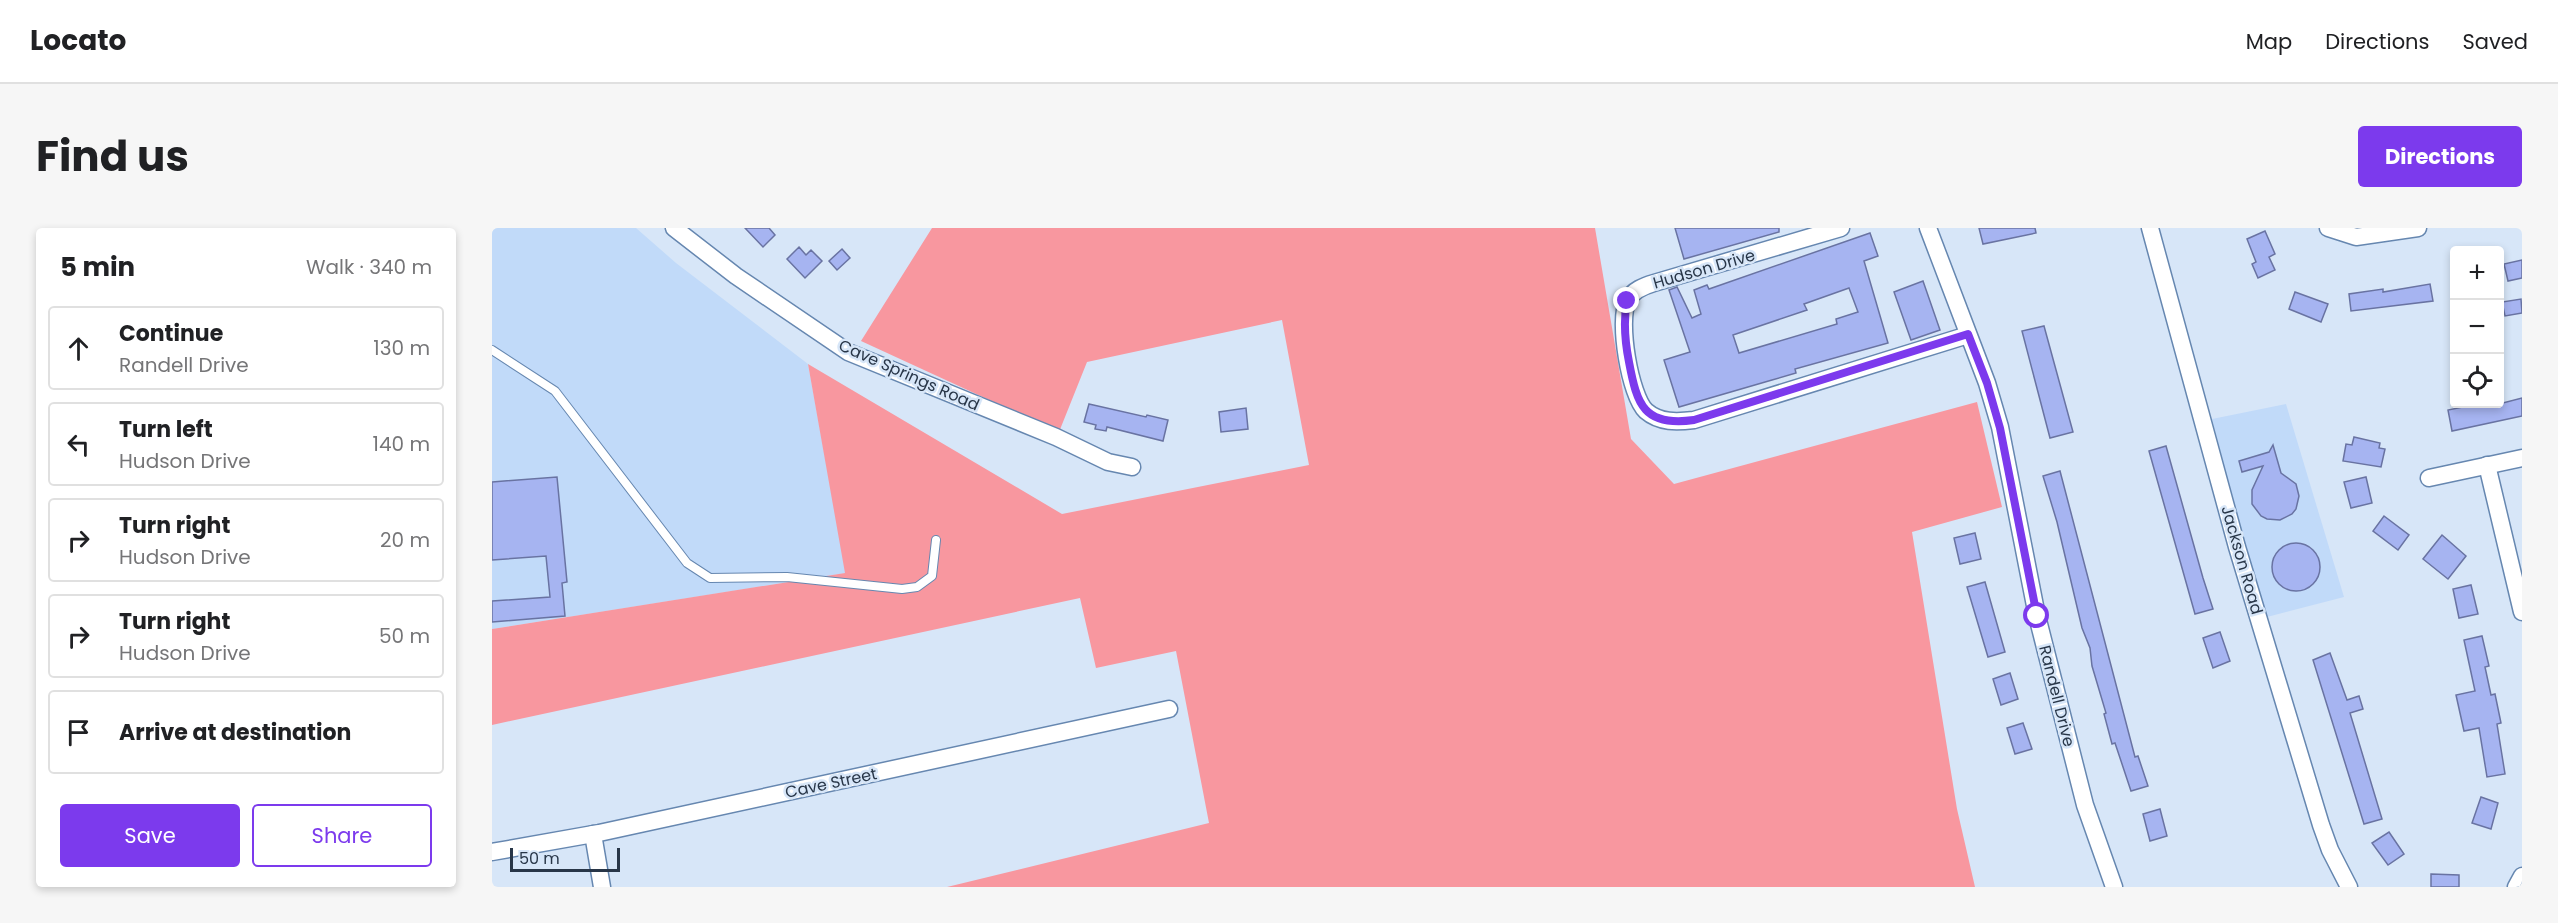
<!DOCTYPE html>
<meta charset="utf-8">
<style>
body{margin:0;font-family:Poppins,sans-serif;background:#f6f6f6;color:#202124}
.controls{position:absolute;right:18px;top:18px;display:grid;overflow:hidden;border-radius:6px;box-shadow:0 3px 9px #0003}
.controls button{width:54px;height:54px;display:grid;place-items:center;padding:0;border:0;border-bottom:2px solid #e0e0e0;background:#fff;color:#202124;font:30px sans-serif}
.scale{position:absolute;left:18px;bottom:15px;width:110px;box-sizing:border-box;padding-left:6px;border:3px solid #283648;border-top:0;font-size:16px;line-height:21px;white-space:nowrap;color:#283648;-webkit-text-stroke:4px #d7e6f8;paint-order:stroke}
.stop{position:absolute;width:18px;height:18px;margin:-14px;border:4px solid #7c3aed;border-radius:50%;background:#fff}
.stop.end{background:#7c3aed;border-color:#fff;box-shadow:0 2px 6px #0008}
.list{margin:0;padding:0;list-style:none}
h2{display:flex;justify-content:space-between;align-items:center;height:78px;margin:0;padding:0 24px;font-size:26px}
h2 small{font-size:20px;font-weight:400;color:#757577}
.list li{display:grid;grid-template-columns:39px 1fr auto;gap:18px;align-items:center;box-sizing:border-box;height:84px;margin:0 12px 12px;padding:0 12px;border:2px solid #e0e0e0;border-radius:6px}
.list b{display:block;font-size:22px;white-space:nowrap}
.list p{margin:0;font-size:20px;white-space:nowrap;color:#757577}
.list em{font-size:20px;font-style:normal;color:#757577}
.actions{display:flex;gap:12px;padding:18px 24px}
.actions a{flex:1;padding:14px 0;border:2px solid #7c3aed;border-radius:6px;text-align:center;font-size:21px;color:#7c3aed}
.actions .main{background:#7c3aed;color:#fff}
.icon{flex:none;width:33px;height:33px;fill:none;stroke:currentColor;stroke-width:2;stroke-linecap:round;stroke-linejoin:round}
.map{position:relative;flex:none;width:2030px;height:659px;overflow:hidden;border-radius:6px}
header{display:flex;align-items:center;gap:36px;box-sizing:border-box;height:84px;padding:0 30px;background:#fff;border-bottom:2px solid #e0e0e0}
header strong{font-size:28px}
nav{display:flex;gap:33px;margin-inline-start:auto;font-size:21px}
.intro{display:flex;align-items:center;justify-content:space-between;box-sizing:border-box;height:144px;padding:0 36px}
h1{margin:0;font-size:42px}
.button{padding:15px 27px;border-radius:6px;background:#7c3aed;color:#fff;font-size:21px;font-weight:700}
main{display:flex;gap:36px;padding:0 36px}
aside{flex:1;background:#fff;border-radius:6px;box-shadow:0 3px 9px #0003}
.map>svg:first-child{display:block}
.built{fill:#c1daf9}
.green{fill:#f8979f}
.building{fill:#a6b4f1;stroke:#6973a2;stroke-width:1.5;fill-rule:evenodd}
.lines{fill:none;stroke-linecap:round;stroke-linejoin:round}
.lane-casing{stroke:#6687b0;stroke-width:10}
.street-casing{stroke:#6687b0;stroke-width:19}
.lane{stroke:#fff;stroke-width:8}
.street{stroke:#fff;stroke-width:16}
.route{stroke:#7c3aed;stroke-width:8}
.labels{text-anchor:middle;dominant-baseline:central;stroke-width:5;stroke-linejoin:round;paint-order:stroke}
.street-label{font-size:16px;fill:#283648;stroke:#d7e6f8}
</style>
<header>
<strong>Locato</strong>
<nav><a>Map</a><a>Directions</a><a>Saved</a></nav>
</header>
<div class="intro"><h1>Find us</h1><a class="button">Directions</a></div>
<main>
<aside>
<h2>5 min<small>Walk · 340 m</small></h2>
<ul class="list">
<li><svg class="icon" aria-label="ahead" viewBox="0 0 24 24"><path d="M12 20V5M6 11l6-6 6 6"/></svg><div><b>Continue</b><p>Randell Drive</p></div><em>130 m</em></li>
<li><svg class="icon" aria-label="left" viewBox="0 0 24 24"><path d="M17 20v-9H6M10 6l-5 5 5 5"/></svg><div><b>Turn left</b><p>Hudson Drive</p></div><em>140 m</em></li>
<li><svg class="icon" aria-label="right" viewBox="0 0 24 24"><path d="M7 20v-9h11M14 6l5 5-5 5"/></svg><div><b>Turn right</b><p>Hudson Drive</p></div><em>20 m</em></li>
<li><svg class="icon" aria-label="right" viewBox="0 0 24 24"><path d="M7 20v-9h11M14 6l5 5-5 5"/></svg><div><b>Turn right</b><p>Hudson Drive</p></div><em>50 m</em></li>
<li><svg class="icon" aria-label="arrive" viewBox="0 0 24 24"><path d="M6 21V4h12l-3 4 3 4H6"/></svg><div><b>Arrive at destination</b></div></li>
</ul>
<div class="actions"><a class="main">Save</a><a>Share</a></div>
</aside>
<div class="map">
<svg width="2030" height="659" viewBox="0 0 2030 659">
<rect width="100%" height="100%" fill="#d7e6f8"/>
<g class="built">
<polygon points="0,0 144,0 184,35 316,136 354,345 0,401"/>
<polygon points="1794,176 1852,369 1775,389 1759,342 1720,191"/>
</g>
<polygon class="green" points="440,0 1103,0 1139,211 1182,256 1485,174 1510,279 1420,304 1465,581 1483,659 455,659 717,595 684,423 604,440 588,370 0,497 0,401 353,345 316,136 570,286 817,237 790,92 595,134 567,204 369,113"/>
<g class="building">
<polygon points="253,0 277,0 283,7 271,19"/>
<polygon points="1183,0 1287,0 1287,4 1192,31"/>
<polygon points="1487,0 1543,0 1544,5 1491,16"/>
<polygon points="1773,3 1783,26 1777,29 1783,42 1766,50 1760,36 1764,34 1755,11"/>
<path d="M1378 5 1386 28 1372 33 1396 115 1303 141 1304 145 1280 152 1187 179 1172 132 1198 124 1177 62 1185 59 1200 90 1209 86 1202 62 1215 57 1217 61ZM1357 60 1366 84 1344 91 1345 96 1247 125 1241 107 1315 82 1312 76Z"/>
<polygon points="307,19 314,27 319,22 330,33 313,50 295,31"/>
<polygon points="350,21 358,30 345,42 337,33"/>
<polygon points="2030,32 2030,50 2016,53 2012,36"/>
<polygon points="1431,53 1448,102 1419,112 1402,64"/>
<polygon points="1938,56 1941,73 1859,83 1857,66 1891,61 1891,64"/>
<polygon points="1803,64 1836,76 1829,94 1797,81"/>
<polygon points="2029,71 2030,85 2013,88 2010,74"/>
<polygon points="1552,98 1581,204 1558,210 1530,103"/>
<polygon points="2030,170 2030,188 1960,203 1956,182 1985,176 2007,176"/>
<polygon points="597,176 654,189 655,187 676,192 671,213 615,199 614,203 603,201 604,197 592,194"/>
<polygon points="754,180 756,201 729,204 727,184"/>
<polygon points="1862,209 1888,215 1887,220 1893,221 1889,239 1851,233 1854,216 1860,217"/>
<polygon points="1781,217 1789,245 1804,256 1807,268 1804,281 1800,286 1788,292 1775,291 1769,288 1760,276 1760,262 1771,238 1750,244 1747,233 1777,224"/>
<polygon points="1674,218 1711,350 1721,381 1703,386 1657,223"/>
<polygon points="1568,243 1643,529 1646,528 1656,558 1639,563 1623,515 1620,516 1612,486 1614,485 1600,438 1598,420 1590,400 1565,294 1551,248"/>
<polygon points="65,249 75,354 70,355 73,388 0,394 0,373 58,369 54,328 0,332 0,254"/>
<polygon points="1874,249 1880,275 1859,280 1852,254"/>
<polygon points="1892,288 1917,307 1906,322 1881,303"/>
<polygon points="1483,305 1489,331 1468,336 1462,310"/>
<polygon points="1950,307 1974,328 1956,351 1931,331"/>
<circle cx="1804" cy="339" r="24"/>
<polygon points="1493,354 1513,424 1496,429 1475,359"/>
<polygon points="1979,357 1986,386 1967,390 1961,361"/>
<polygon points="1728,404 1738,433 1721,440 1711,410"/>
<polygon points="1990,408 1997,438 1993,439 1999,467 2003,466 2009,495 2005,496 2013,546 1995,549 1987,500 1972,503 1964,467 1983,463 1972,412"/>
<polygon points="1838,425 1855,472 1867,468 1871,481 1858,485 1890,591 1872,596 1821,432"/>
<polygon points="1518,445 1526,471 1509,477 1501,451"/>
<polygon points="1531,495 1540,521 1523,526 1515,500"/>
<polygon points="1989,569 2006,575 1999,601 1980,595"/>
<polygon points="1668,581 1675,608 1658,613 1651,586"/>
<polygon points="1897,604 1912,626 1896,637 1880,615"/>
<polygon points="1939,646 1967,647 1967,659 1939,659"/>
</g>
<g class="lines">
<defs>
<polyline id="lane" points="0,122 63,163 195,335 218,350 295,349 410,361 425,359 440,348 444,312"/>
<g id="street">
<polyline points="182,0 244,48 356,124 564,209 616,234 640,239"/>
<path d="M1349 0 1162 55C1152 58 1141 62 1136 72 1125 92 1138 168 1154 183 1168 195 1185 194 1202 192L1476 107"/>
<polyline points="1436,0 1495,155 1508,199 1545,388 1593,577 1622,659"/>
<polyline points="1658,0 1745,319 1829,597 1838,622 1857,659"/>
<polyline points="1836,0 1864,9 1926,0"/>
<polyline points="1995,237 2030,384"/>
<polyline points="1937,250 2030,230"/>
<polyline points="101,606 110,659"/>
<polyline points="0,624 107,605 677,481"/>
<polyline points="2024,659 2030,648"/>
</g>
</defs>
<use href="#lane" class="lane-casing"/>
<use href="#street" class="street-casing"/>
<use href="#lane" class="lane"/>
<use href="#street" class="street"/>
</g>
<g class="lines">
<path class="route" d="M1135 73C1131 94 1133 114 1137 134 1145 177 1152 199 1202 192L1476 106 1495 155 1508 200 1545 388"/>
</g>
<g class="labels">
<g class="street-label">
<text transform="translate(1212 41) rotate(-16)">Hudson Drive</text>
<text transform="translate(417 147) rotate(24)">Cave Springs Road</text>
<text transform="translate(1750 332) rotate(74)">Jackson Road</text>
<text transform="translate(1565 468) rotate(76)">Randell Drive</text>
<text transform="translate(339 555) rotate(-12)">Cave Street</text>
</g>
</g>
</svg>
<div class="controls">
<button>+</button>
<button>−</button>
<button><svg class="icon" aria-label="locate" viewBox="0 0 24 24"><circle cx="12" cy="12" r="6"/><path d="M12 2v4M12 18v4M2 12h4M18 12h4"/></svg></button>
</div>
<div class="scale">50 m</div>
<div class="stop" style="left:1545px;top:388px"></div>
<div class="stop end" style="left:1135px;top:73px"></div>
</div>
</main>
